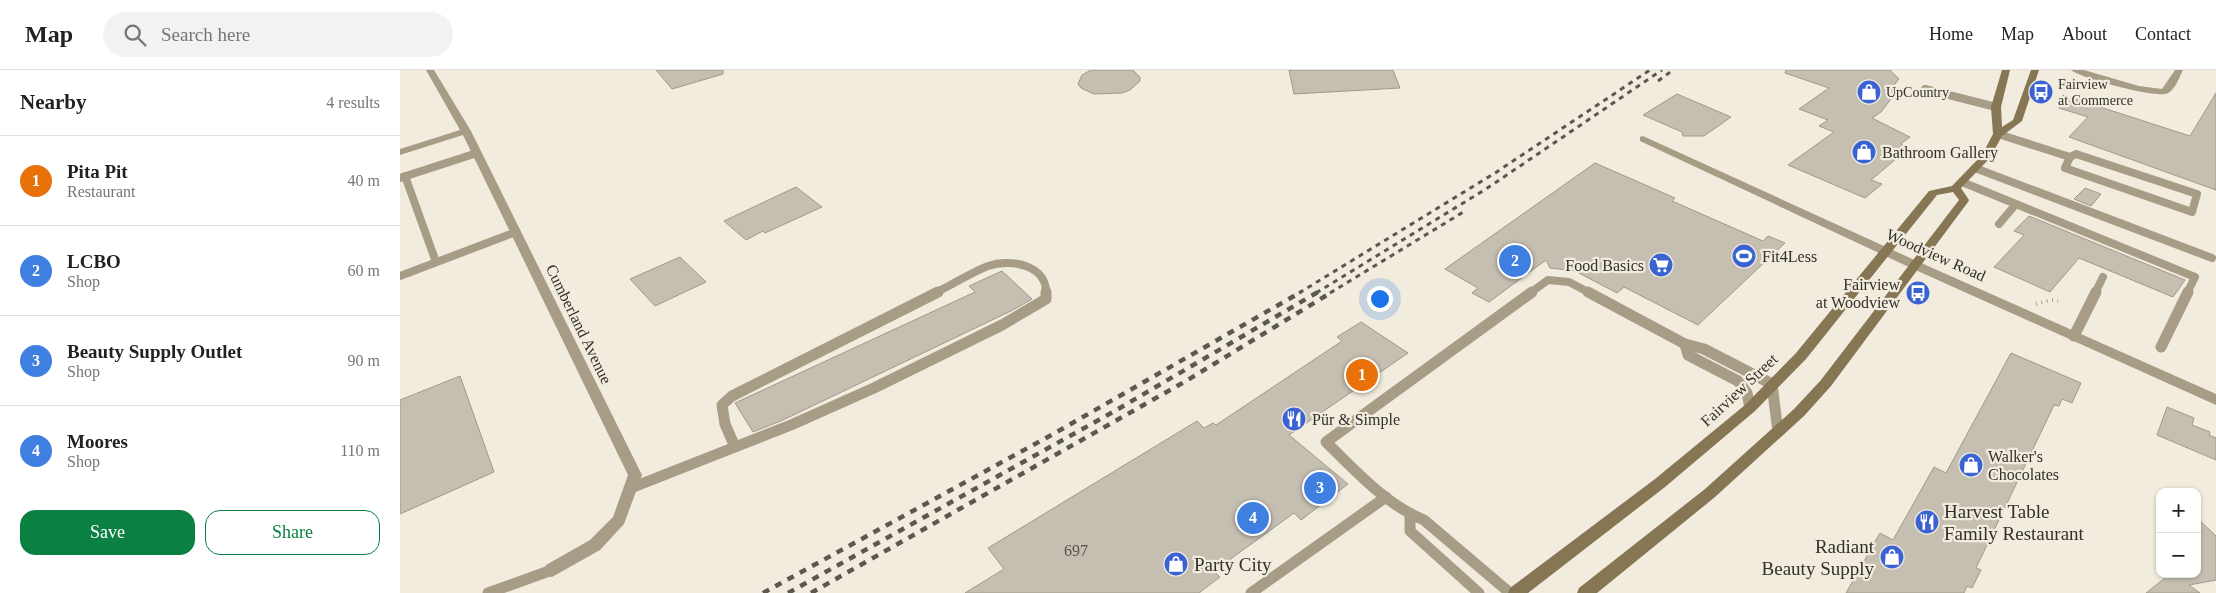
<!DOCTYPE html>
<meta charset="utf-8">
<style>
body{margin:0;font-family:Georgia,serif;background:#f2f2f2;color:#222}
.controls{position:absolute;right:15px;bottom:15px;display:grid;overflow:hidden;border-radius:10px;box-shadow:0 1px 4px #0004}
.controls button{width:45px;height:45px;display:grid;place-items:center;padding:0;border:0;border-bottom:1px solid #e0e0e0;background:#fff;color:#222;font:25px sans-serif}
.you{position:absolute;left:979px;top:228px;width:18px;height:18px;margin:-12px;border:4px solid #fff;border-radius:50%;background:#1a73e8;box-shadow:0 0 0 8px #1a73e833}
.badge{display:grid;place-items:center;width:32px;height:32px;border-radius:50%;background:#0b8043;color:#fff;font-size:16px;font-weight:700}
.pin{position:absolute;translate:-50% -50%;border:2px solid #fff;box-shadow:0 1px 5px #0006}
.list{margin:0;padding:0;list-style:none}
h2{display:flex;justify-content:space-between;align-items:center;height:65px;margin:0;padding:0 20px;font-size:21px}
h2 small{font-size:16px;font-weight:400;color:#767676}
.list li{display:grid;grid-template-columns:32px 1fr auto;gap:15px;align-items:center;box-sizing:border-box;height:90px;padding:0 20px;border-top:1px solid #e0e0e0}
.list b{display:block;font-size:19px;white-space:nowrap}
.list p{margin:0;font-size:16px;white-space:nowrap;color:#767676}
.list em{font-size:16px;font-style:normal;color:#767676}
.actions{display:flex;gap:10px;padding:15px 20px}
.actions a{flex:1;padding:11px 0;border:1px solid #0b8043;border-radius:15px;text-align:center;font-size:18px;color:#0b8043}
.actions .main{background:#0b8043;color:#fff}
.icon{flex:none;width:28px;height:28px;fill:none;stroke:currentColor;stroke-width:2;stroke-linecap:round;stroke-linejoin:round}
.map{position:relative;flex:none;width:1816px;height:523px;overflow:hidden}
header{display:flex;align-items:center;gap:30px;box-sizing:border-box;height:70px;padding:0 25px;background:#fff;border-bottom:1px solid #e0e0e0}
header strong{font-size:24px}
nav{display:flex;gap:28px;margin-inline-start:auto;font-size:18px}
.search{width:350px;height:45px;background:#f2f2f2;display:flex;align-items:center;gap:12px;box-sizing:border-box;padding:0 18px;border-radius:28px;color:#767676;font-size:19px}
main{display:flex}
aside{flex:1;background:#fff}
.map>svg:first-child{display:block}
.building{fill:#c5bfb1;stroke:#9e998c}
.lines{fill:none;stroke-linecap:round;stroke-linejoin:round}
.path{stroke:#a39e94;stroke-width:4;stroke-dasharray:1 4.5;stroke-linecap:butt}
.service-far1{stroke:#a79d86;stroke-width:8}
.service{stroke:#a79d86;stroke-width:11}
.minor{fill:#a79d86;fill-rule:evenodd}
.secondary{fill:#867654;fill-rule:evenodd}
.rail-far1{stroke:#5b5850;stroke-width:3;stroke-dasharray:5 5;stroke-linecap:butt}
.rail{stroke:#5b5850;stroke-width:4.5;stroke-dasharray:7 7;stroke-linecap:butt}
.labels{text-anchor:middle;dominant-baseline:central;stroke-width:4.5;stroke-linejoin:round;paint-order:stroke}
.far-poi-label{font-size:14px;fill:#32302a;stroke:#f2ecde;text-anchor:start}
.poi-label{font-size:16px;fill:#32302a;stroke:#f2ecde;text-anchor:start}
.street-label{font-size:16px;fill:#32302a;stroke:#f2ecde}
.near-number-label{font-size:16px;fill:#57544c}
.near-poi-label{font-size:19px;fill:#32302a;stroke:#f2ecde;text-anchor:start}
</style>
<header>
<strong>Map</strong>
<div class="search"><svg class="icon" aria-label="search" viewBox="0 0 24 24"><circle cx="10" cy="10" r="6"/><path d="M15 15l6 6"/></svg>Search here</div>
<nav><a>Home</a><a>Map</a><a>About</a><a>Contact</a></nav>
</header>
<main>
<aside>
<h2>Nearby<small>4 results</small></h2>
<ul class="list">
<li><span class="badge" style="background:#e8710a">1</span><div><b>Pita Pit</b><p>Restaurant</p></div><em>40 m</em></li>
<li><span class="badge" style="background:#3f7fe0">2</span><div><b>LCBO</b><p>Shop</p></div><em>60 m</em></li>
<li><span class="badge" style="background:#3f7fe0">3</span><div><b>Beauty Supply Outlet</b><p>Shop</p></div><em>90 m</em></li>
<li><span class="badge" style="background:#3f7fe0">4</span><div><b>Moores</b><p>Shop</p></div><em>110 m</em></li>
</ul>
<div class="actions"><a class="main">Save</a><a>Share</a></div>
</aside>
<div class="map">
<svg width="1816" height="523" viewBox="0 0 1816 523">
<rect width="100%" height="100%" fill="#f2ecde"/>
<g class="building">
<polygon points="256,0 323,0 323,4 272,19"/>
<polygon points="691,0 733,0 740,7 740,11 730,20 722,23 694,24 681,18 678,14 682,5"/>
<polygon points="889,0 993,0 1000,18 894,24"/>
<polygon points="1386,0 1490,0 1499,9 1491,19 1497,21 1481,42 1472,48 1510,67 1501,74 1509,78 1471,110 1482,114 1465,128 1388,95 1434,62 1419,56 1428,50 1399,39 1429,18 1385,3"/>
<polygon points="1816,23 1816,120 1669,67 1688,47 1659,38 1663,25 1790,66"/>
<polygon points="1277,24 1331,47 1304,66 1283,66 1282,62 1243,45"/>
<polygon points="1195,93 1275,128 1272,131 1363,171 1368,166 1385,173 1298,255 1224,217 1217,223 1175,201 1150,198 1146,190 1089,232 1072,223 1078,218 1045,199"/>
<polygon points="396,117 422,137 365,163 363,161 346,170 324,151"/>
<polygon points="1685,118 1701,124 1691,136 1674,129"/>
<polygon points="1629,146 1785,210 1773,227 1679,188 1650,222 1594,197 1624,165 1614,161"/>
<polygon points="280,187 306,212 255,236 230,209"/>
<polygon points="602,201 632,229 613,240 383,350 353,362 335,333 575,222 569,216"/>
<polygon points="961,252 1008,283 889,365 948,414 901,450 894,443 814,501 820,507 799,523 565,523 604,499 588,478 797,351 804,358 813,353 816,355 942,271 937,267"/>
<polygon points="1611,283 1681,313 1672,333 1662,329 1659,336 1654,335 1576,498 1581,500 1572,518 1567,516 1564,523 1446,523 1480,463 1493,470 1534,397 1546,403"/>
<polygon points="60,306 94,402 0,444 0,330"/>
<polygon points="1767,337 1794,348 1792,355 1810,362 1809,365 1816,368 1816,390 1757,365"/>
<polygon points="1797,448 1816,466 1816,510 1789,515 1800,523 1746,523 1770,504 1797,504"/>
</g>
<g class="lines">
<polyline class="path" points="1636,234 1651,230 1658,231"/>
<g class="service-far1">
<polyline points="1525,19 1596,37"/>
<polyline points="1598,64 1670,87"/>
<polygon points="1676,84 1797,124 1792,142 1665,98 1670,87"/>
<polyline points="1575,98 1812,188"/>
<polyline points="5,106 36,192"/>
<polyline points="0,108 77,83"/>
<polyline points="1562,112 1795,207 1787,223"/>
<polyline points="1599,154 1616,134"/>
<polyline points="0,206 116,162"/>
<path d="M535 223C552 215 570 203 588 196 610 188 647 195 646 223"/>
<polyline points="1130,223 1148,210 1169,212 1190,223"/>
<polyline points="1695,223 1703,207"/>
</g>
<g class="service">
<polyline points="1188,222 1285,274 1304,279 1372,314 1378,362"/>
<polyline points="1674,266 1696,222"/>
<polyline points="1285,274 1288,285 1338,311 1347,323 1350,338"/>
<polyline points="1761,277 1788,222"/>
<polyline points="335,377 325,354 322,335 332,326 538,222"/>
<polyline points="335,377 391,355 474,318 602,255 646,229 646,222"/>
<polyline points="231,418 335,377"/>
<polyline points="1010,446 1010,461 1079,523"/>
<polyline points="88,523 152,500"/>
<polyline points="851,523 986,427"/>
<path d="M1110 523 1024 450C985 434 956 401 926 372L1132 222"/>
</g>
<g class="minor">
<polygon points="26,0 34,0 71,61 242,405 224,454 200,480 152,507 146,505 144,500 146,495 190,470 213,447 228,405 63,65 0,85 0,79 60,60"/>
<path d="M1671 0H1684L1739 16 1762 19 1775 0H1783C1779 8 1774 23 1765 24 1752 27 1680 8 1671 0Z"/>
<polygon points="1243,66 1519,192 1816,324 1816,335 1511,198 1240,71 1240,67"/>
</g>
<polygon class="secondary" points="1602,0 1610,0 1601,37 1602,57 1613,50 1631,0 1639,0 1622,51 1602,66 1590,88 1561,118 1569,130 1568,132 1431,316 1404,346 1315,427 1197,523 1177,523 1179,518 1305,419 1394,339 1421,310 1559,130 1553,122 1537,125 1406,289 1355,341 1265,417 1128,523 1108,523 1110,518 1255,409 1345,335 1396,283 1529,121 1552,116 1582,85 1593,64 1591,37"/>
<g class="rail-far1">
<polyline points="1258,11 1273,0"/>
<polyline points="899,223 1095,103 1250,0"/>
<polyline points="916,223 1086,119 1262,0"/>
<polyline points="930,223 1065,141"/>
</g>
<g class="rail">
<polyline points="363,523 655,363 901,222"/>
<polyline points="388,523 713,342 918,222"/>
<polyline points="411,523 786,311 932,222"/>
</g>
</g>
<defs>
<symbol id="shop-disc" viewBox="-11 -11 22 22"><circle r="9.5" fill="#3b62d3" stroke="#f2ecde"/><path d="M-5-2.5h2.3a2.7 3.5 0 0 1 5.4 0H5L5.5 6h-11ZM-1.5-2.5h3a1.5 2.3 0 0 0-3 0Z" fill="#fff"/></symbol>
<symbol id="bus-disc" viewBox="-11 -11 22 22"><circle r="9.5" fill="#3b62d3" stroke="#f2ecde"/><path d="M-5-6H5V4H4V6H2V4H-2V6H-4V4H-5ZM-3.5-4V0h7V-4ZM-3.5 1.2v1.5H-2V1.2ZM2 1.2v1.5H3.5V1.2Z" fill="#fff"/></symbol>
<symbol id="stadium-disc" viewBox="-11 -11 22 22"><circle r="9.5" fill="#3b62d3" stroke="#f2ecde"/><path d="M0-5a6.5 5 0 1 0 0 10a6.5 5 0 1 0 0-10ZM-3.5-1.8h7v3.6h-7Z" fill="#fff"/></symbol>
<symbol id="supermarket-disc" viewBox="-11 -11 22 22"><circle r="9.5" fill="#3b62d3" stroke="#f2ecde"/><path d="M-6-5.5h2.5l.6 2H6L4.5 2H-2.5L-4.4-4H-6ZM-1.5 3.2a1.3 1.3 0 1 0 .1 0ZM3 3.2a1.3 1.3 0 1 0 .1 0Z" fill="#fff"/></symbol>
<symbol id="restaurant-disc" viewBox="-11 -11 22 22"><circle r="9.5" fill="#3b62d3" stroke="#f2ecde"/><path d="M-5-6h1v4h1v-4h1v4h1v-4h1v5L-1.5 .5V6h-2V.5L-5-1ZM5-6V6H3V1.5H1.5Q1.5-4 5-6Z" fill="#fff"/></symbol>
</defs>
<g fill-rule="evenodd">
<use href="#shop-disc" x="1455" y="8" width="28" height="28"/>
<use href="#bus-disc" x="1627" y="8" width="28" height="28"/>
<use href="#shop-disc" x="1450" y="68" width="28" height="28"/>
<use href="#stadium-disc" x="1330" y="172" width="28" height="28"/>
<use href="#supermarket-disc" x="1247" y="181" width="28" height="28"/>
<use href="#bus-disc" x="1504" y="209" width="28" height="28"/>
<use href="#restaurant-disc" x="880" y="335" width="28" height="28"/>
<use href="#shop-disc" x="1557" y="381" width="28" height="28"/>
<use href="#restaurant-disc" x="1513" y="438" width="28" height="28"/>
<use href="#shop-disc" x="1478" y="473" width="28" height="28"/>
<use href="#shop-disc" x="762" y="480" width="28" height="28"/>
</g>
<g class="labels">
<g class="far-poi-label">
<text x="1658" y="14">Fairview<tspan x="1658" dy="16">at Commerce</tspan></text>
<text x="1486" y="22">UpCountry</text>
</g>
<g class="poi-label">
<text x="1482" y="82">Bathroom Gallery</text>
<text x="1362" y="186">Fit4Less</text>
<text x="1244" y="195" text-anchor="end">Food Basics</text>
<text x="1500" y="214" text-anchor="end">Fairview<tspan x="1500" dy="18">at Woodview</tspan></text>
<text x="912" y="349">Pür &amp; Simple</text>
<text x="1588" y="386">Walker's<tspan x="1588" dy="18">Chocolates</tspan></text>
</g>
<g class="street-label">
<text transform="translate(1536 185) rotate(24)">Woodview Road</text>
<text transform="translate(179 254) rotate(64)">Cumberland Avenue</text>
<text transform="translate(1339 320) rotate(-43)">Fairview Street</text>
</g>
<g class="near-number-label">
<text x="676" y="480">697</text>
</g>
<g class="near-poi-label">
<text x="1544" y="441">Harvest Table<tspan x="1544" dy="22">Family Restaurant</tspan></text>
<text x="1474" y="476" text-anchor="end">Radiant<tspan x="1474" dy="22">Beauty Supply</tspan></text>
<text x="794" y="494">Party City</text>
</g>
</g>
</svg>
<div class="controls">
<button>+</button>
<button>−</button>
</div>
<div class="you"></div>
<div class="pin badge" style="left:962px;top:305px;background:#e8710a">1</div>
<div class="pin badge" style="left:1115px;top:191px;background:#3f7fe0">2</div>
<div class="pin badge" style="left:920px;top:418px;background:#3f7fe0">3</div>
<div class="pin badge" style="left:853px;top:448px;background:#3f7fe0">4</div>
</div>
</main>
